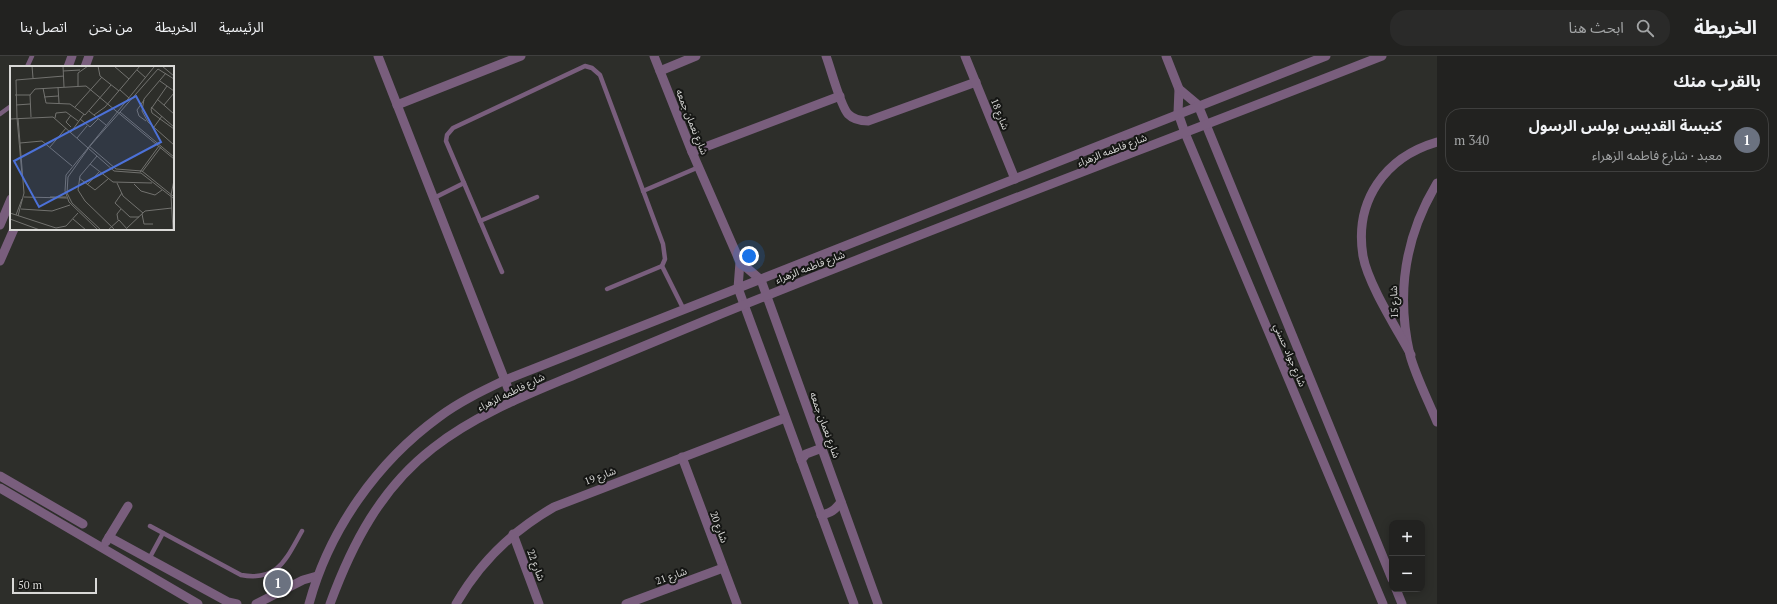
<!DOCTYPE html>
<html lang="ar">
<meta charset="utf-8">
<style>
body{margin:0;font-family:"PT Serif","Noto Sans Arabic",serif;background:#2a2a29;color:#f1f3f6;direction:rtl}
.controls{position:absolute;right:12px;bottom:12px;display:grid;overflow:hidden;border-radius:8px;box-shadow:0 2px 10px #0003}
.controls button{width:36px;height:36px;display:grid;place-items:center;padding:0;border:0;border-bottom:1px solid #3f3f3e;background:#222220;color:#f1f3f6;font:20px sans-serif}
.scale{position:absolute;left:12px;bottom:10px;width:85px;box-sizing:border-box;padding-left:4px;border:2px solid #d9d9d7;border-top:0;font-size:11px;line-height:14px;white-space:nowrap;color:#d9d9d7;-webkit-text-stroke:3px #151614;paint-order:stroke}
.you{position:absolute;left:749px;top:200px;width:14px;height:14px;margin:-10px;border:3px solid #fff;border-radius:50%;background:#1a73e8;box-shadow:0 0 0 6px #1a73e833}
.badge{display:grid;place-items:center;width:26px;height:26px;border-radius:50%;background:#8bbbb9;color:#fff;font-size:13px;font-weight:700}
.pin{position:absolute;translate:-50% -50%;border:2px solid #fff;box-shadow:0 1px 4px #0006}
.list{margin:0;padding:0;list-style:none}
h2{display:flex;justify-content:space-between;align-items:center;height:52px;margin:0;padding:0 16px;font-size:17px}
h2 small{font-size:13px;font-weight:400;color:#a2a4a5}
.list li{display:grid;grid-template-columns:26px 1fr auto;gap:12px;align-items:center;box-sizing:border-box;height:64px;margin:0 8px 8px;padding:0 8px;border:1px solid #3f3f3e;border-radius:16px}
.list b{display:block;font-size:15px;white-space:nowrap}
.list p{margin:0;font-size:13px;white-space:nowrap;color:#a2a4a5}
.list em{font-size:13px;font-style:normal;color:#a2a4a5}
.icon{flex:none;width:22px;height:22px;fill:none;stroke:currentColor;stroke-width:2;stroke-linecap:round;stroke-linejoin:round}
.map{position:relative;flex:none;width:1437px;height:548px;overflow:hidden;direction:ltr}
header{display:flex;align-items:center;gap:24px;box-sizing:border-box;height:56px;padding:0 20px;background:#222220;border-bottom:1px solid #3f3f3e}
header strong{font-size:19px}
nav{display:flex;gap:22px;margin-inline-start:auto;font-size:14px}
.search{width:280px;height:36px;background:#2a2a29;display:flex;align-items:center;gap:10px;box-sizing:border-box;padding:0 14px;border-radius:16px;color:#a2a4a5;font-size:15px}
main{display:flex}
aside{flex:1;background:#222220}
.map>svg:first-child{display:block}
.lines{fill:none;stroke-linecap:round;stroke-linejoin:round}
.service{stroke:#795e7d;stroke-width:4.5}
.minor{stroke:#795e7d;stroke-width:9}
.labels{text-anchor:middle;dominant-baseline:central;stroke-width:4;stroke-linejoin:round;paint-order:stroke}
.street-label{font-size:10px;fill:#d9d9d7;stroke:#151614}
.inset-road{fill:none;stroke:#72726f;stroke-width:1}
.view{fill:#4c71d8;fill-opacity:0.15;stroke:#4c71d8;stroke-width:2}
.inset-edge{fill:none;stroke:#d9d9d7;stroke-width:2}
</style>
<header>
<strong>الخريطة</strong>
<div class="search"><svg class="icon" aria-label="search" viewBox="0 0 24 24"><circle cx="10" cy="10" r="6"/><path d="M15 15l6 6"/></svg>ابحث هنا</div>
<nav><a>الرئيسية</a><a>الخريطة</a><a>من نحن</a><a>اتصل بنا</a></nav>
</header>
<main>
<aside>
<h2>بالقرب منك<small></small></h2>
<ul class="list">
<li><span class="badge" style="background:#6b7280">1</span><div><b>كنيسة القديس بولس الرسول</b><p>معبد · شارع فاطمه الزهراء</p></div><em>340 m</em></li>
</ul>
</aside>
<div class="map">
<svg width="1437" height="548" viewBox="0 0 1437 548">
<rect width="100%" height="100%" fill="#2d2e2a"/>
<g class="lines">
<g class="service">
<polyline points="27,11 32,0"/>
<polyline points="0,58 11,50"/>
<polyline points="643,135 699,111"/>
<polyline points="434,142 464,127"/>
<polyline points="480,165 537,141"/>
<polyline points="502,216 446,85 447,79 453,72 585,10 592,12 600,19 663,188 665,203 662,210 684,254"/>
<polyline points="607,233 662,210"/>
<path d="M150 470 241 519C278 526 286 503 302 475"/>
<polyline points="149,503 163,477"/>
</g>
<g class="minor">
<polyline points="378,0 513,345"/>
<polyline points="654,0 692,96 740,206 738,232 854,548"/>
<path d="M826 0C831 13 840 49 848 58 854 64 861 65 868 65L976 26"/>
<polyline points="965,0 1015,123"/>
<polyline points="1166,0 1179,33 1178,57 1185,77 1383,548"/>
<polyline points="68,11 72,0"/>
<polyline points="85,11 89,0"/>
<polyline points="660,15 696,0"/>
<polyline points="1179,33 1198,49 1392,523"/>
<polyline points="397,49 521,0"/>
<polyline points="692,96 840,40"/>
<path d="M1437 127C1405 180 1396 238 1410 299 1416 321 1428 344 1437 366"/>
<polyline points="0,169 11,143"/>
<polyline points="0,205 14,173"/>
<polyline points="740,206 761,224 878,548"/>
<path d="M1411 299C1397 273 1368 228 1363 200 1354 145 1385 101 1437 86"/>
<polyline points="682,401 737,548"/>
<polyline points="801,404 806,398 822,392"/>
<polyline points="0,420 83,468"/>
<polyline points="0,432 198,548"/>
<path d="M821 459C831 457 835 454 841 446"/>
<polyline points="513,478 539,548"/>
<polyline points="109,481 228,546 237,548"/>
<polyline points="106,486 128,450"/>
<polyline points="1396,533 1402,548"/>
<polyline points="256,548 303,524 317,520"/>
<path d="M309 548C329 474 377 406 439 361 459 346 482 335 505 324L1326 0"/>
<path d="M330 548C352 488 381 432 433 392 476 358 529 338 579 317 623 299 666 281 709 263 932 172 1158 88 1382 0"/>
<path d="M456 548C480 506 512 475 554 451L785 362"/>
<polyline points="626,548 723,512"/>
</g>
</g>
<g class="labels">
<g class="street-label">
<text transform="translate(1000 58) rotate(68)">شارع 18</text>
<text transform="translate(692 66) rotate(68)">شارع نعمان جمعه</text>
<text transform="translate(1112 94) rotate(-21)">شارع فاطمه الزهراء</text>
<text transform="translate(810 211) rotate(-21)">شارع فاطمه الزهراء</text>
<text transform="translate(1394 246) rotate(-92)">شارع 15</text>
<text transform="translate(1290 299) rotate(67)">شارع جواد حسني</text>
<text transform="translate(511 336) rotate(-26)">شارع فاطمه الزهراء</text>
<text transform="translate(825 369) rotate(70)">شارع نعمان جمعه</text>
<text transform="translate(600 420) rotate(-21)">شارع 19</text>
<text transform="translate(719 471) rotate(69)">شارع 20</text>
<text transform="translate(536 509) rotate(69)">شارع 22</text>
<text transform="translate(671 520) rotate(-20)">شارع 21</text>
</g>
</g>
<g transform="translate(10 10)">
<rect width="164" height="164" fill="#2d2e2a"/>
<path class="inset-road" d="M22 0 23 12M53 0 54 21M88 0 90 10 109 25M104 0 119 13M152 0 164 10M148 3 164 13M127 4 136 12M53 5 70 4M156 7 134 33 132 45 138 56 164 79M150 15 164 25M68 20V7L78 0M157 20 141 43 142 47 164 63M48 21 49 37M33 22 36 37 60 38 75 49 101 19M110 24 119 32M5 29H20M20 29 25 23 76 20 164 93M20 29 21 51M34 31 48 30M147 33 164 48M134 34 127 44 129 50 136 55M6 39 20 38M154 39 164 27M65 41 92 11M141 41 164 61M79 45 96 59M110 46 164 91M84 49 95 41 130 0M7 52 12 109M7 52 6 14 54 10M8 52 14 127 8 150M45 52 46 47 56 46 68 55M0 53 43 51 104 105 131 107 163 132M70 53 80 61 88 53M61 61 56 56 61 49M144 61 152 50M61 66 74 48M67 72 77 60M10 77 32 75 62 100M79 80 106 103 132 105 163 130M40 81 56 62M87 90 70 110 68 124 75 135 105 164M80 98 103 116 142 117M130 106 149 80M132 106 151 81M69 112 85 124 98 113M107 117 113 130 133 147M124 118 131 125 145 129 152 124M77 119 89 106M164 121V139M112 127 105 137 120 151H129M14 131 57 132M40 131H56M11 143 42 145 60 139M0 147 46 162 56 160 68 147M132 148 134 158H143M6 149 12 133M0 153 30 164M63 153 76 164M108 154 107 148 111 143M117 162 135 145 162 142M88 164 59 136 55 125 56 109 144 1M91 164 62 137 57 127 58 111 80 80 148 3M98 164 109 154 118 164M163 164 161 129 164 114"/>
<path class="view" d="M126 30 151 76 29 141 4 95Z"/>
<rect width="164" height="164" class="inset-edge"/>
</g>
</svg>
<div class="controls">
<button>+</button>
<button>−</button>
</div>
<div class="scale">50 m</div>
<div class="you"></div>
<div class="pin badge" style="left:278px;top:527px;background:#6b7280">1</div>
</div>
</main>
